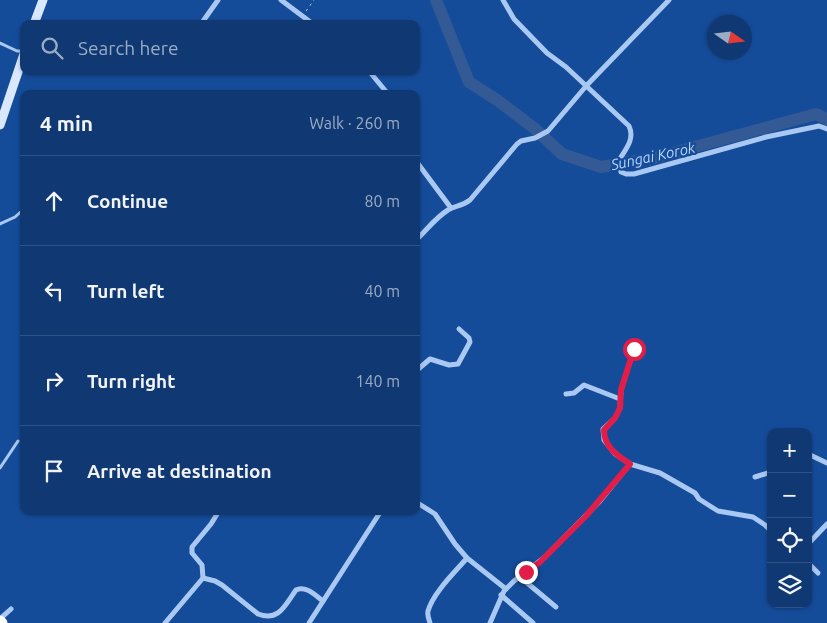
<!DOCTYPE html>
<meta charset="utf-8">
<style>
body{margin:0;font-family:Ubuntu,sans-serif;background:#1e447c;color:#f1f3f6}
.controls{position:absolute;right:15px;bottom:15px;display:grid;overflow:hidden;border-radius:10px;box-shadow:0 1px 4px #0004}
.controls button{width:45px;height:45px;display:grid;place-items:center;padding:0;border:0;border-bottom:1px solid #305386;background:#103974;color:#f1f3f6;font:25px sans-serif}
.compass{position:absolute;left:707px;top:15px;width:45px;height:45px;border-radius:50%;background:#103974;box-shadow:0 1px 4px #0004;rotate:104deg}
.stop{position:absolute;width:15px;height:15px;margin:-11px;border:4px solid #e11d48;border-radius:50%;background:#fff}
.stop.end{background:#e11d48;border-color:#fff;box-shadow:0 1px 5px #0008}
.list{margin:0;padding:0;list-style:none}
h2{display:flex;justify-content:space-between;align-items:center;height:65px;margin:0;padding:0 20px;font-size:21px}
h2 small{font-size:16px;font-weight:400;color:#9cacc5}
.list li{display:grid;grid-template-columns:32px 1fr auto;gap:15px;align-items:center;box-sizing:border-box;height:90px;padding:0 20px;border-top:1px solid #305386}
.list b{display:block;font-size:19px;white-space:nowrap}
.list em{font-size:16px;font-style:normal;color:#9cacc5}
.icon{flex:none;width:28px;height:28px;fill:none;stroke:currentColor;stroke-width:2;stroke-linecap:round;stroke-linejoin:round}
.map{position:relative;flex:none;width:827px;height:623px;overflow:hidden}
.search{position:absolute;background:#103974;box-shadow:0 1px 4px #0004;left:20px;top:20px;width:400px;height:55px;display:flex;align-items:center;gap:12px;box-sizing:border-box;padding:0 18px;border-radius:10px;color:#9cacc5;font-size:19px}
.panel{position:absolute;background:#103974;box-shadow:0 1px 4px #0004;left:20px;top:90px;width:400px;height:425px;border-radius:10px}
.map>svg:first-child{display:block}
.lines{fill:none;stroke-linecap:round;stroke-linejoin:round}
.river{stroke:#335a94;stroke-width:12}
.path{stroke:#aac9f2;stroke-width:1;stroke-dasharray:2.5 4;stroke-linecap:butt}
.lane{stroke:#aac9f2;stroke-width:3}
.street{stroke:#aac9f2;stroke-width:5}
.secondary{stroke:#d9e8fc;stroke-width:9}
.highway{stroke:#fff;stroke-width:11}
.route{stroke:#e11d48;stroke-width:6}
.labels{text-anchor:middle;dominant-baseline:central;stroke-width:4.5;stroke-linejoin:round;paint-order:stroke}
.water-label{font-size:15px;font-style:italic;fill:#b7d3f9;stroke:#154c9a}
</style>
<div class="map">
<svg width="827" height="623" viewBox="0 0 827 623">
<rect width="100%" height="100%" fill="#154c9a"/>
<g class="lines">
<polyline class="river" points="436,0 469,82 497,100 534,128 562,154 601,167 658,157 816,114 827,119"/>
<polyline class="path" points="306,11 314,0"/>
<g class="lane">
<polyline points="0,43 17,51 24,51"/>
<polyline points="0,224 15,217 24,209"/>
<polyline points="0,468 18,441"/>
</g>
<g class="street">
<polyline points="281,0 313,24"/>
<path d="M503 0 514 19 547 53 566 67 629 126C635 139 626 149 619 160L621 172 626 174H634L766 137 819 126 827 129"/>
<polyline points="201,24 218,0"/>
<polyline points="369,71 388,94"/>
<polyline points="416,161 451,208"/>
<path d="M416 240C427 230 435 218 448 210 455 205 461 207 470 200L517 144 521 141 535 138 548 131 587 85 669 0"/>
<polyline points="634,349 621,390 620,408 615,418 603,429 604,440 615,454 630,464 660,473 695,493 699,499 718,511 753,517 765,525 771,531"/>
<polyline points="416,371 430,359 449,365 458,364 470,342 469,338 459,329"/>
<polyline points="566,394 574,393 584,385 620,399"/>
<polyline points="808,454 827,463"/>
<polyline points="755,477 771,472"/>
<polyline points="416,502 435,514 455,544 467,558 506,589"/>
<polyline points="808,544 827,524"/>
<polyline points="808,563 818,573"/>
<polyline points="520,577 556,607"/>
<path d="M203 578 215 581 222 585 258 614C279 622 285 605 296 590 305 585 315 595 323 601"/>
<polyline points="501,595 533,623"/>
<polyline points="0,619 11,609"/>
<polyline points="165,623 203,578 202,565 192,553 192,547 211,524 219,511"/>
<polyline points="309,623 381,511"/>
<path d="M430 623C429 619 427 615 428 611 433 593 455 572 467 558"/>
<polyline points="490,623 504,591 514,581 545,557 600,501 630,464"/>
</g>
<g class="secondary">
<polyline points="34,24 43,0"/>
<polyline points="0,125 24,54"/>
</g>
<polyline class="highway" points="0,621 2,623"/>
</g>
<g class="lines">
<path class="route" d="M526 572 539 563 586 516 630 464C617 455 604 447 604 430L615 418 620 408 621 390 634 349"/>
</g>
<g class="labels">
<g class="water-label">
<text transform="translate(653 156) rotate(-12)">Sungai Korok</text>
</g>
</g>
</svg>
<div class="controls">
<button>+</button>
<button>−</button>
<button><svg class="icon" aria-label="locate" viewBox="0 0 24 24"><circle cx="12" cy="12" r="6"/><path d="M12 2v4M12 18v4M2 12h4M18 12h4"/></svg></button>
<button><svg class="icon" aria-label="layers" viewBox="0 0 24 24"><path d="M12 4l9 5-9 5-9-5zM3 14l9 5 9-5"/></svg></button>
</div>
<svg class="compass" viewBox="-18 -18 36 36"><path d="M0-13l5 13h-10z" fill="#e53935"/><path d="M0 13l5-13h-10z" fill="#9cacc5"/></svg>
<div class="stop" style="left:634px;top:349px"></div>
<div class="stop end" style="left:526px;top:572px"></div>
<div class="search"><svg class="icon" aria-label="search" viewBox="0 0 24 24"><circle cx="10" cy="10" r="6"/><path d="M15 15l6 6"/></svg>Search here</div>
<section class="panel">
<h2>4 min<small>Walk · 260 m</small></h2>
<ul class="list">
<li><svg class="icon" aria-label="ahead" viewBox="0 0 24 24"><path d="M12 20V5M6 11l6-6 6 6"/></svg><div><b>Continue</b></div><em>80 m</em></li>
<li><svg class="icon" aria-label="left" viewBox="0 0 24 24"><path d="M17 20v-9H6M10 6l-5 5 5 5"/></svg><div><b>Turn left</b></div><em>40 m</em></li>
<li><svg class="icon" aria-label="right" viewBox="0 0 24 24"><path d="M7 20v-9h11M14 6l5 5-5 5"/></svg><div><b>Turn right</b></div><em>140 m</em></li>
<li><svg class="icon" aria-label="arrive" viewBox="0 0 24 24"><path d="M6 21V4h12l-3 4 3 4H6"/></svg><div><b>Arrive at destination</b></div></li>
</ul>
</section>
</div>
